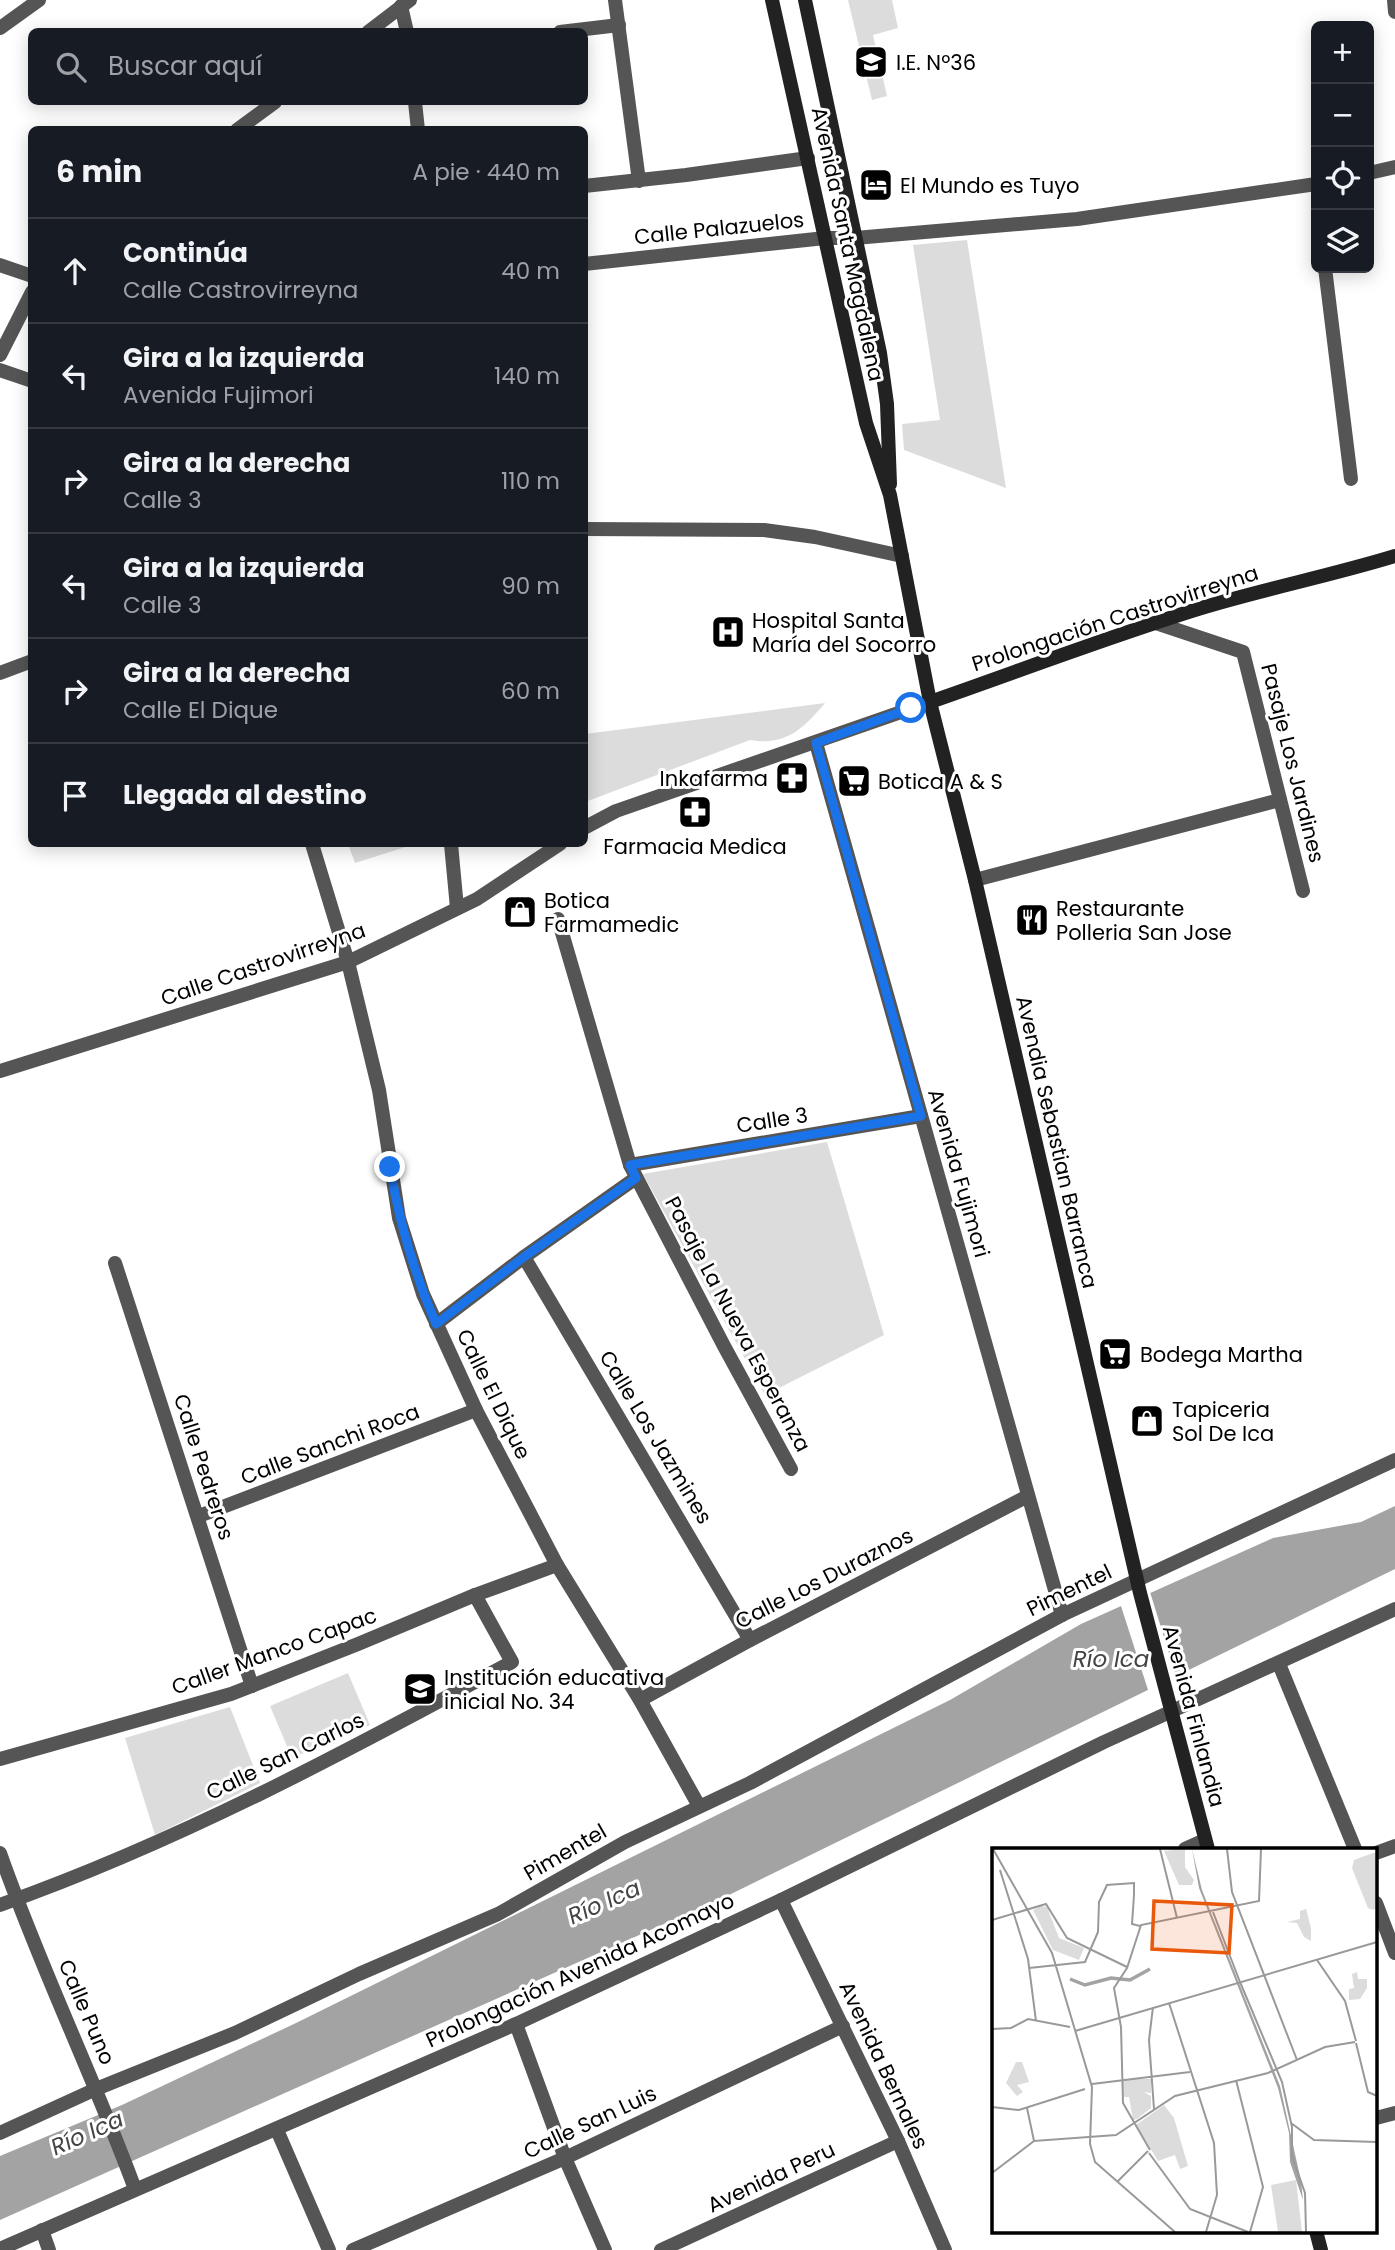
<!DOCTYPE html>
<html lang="es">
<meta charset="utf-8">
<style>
body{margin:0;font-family:Poppins,sans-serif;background:#20242c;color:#f1f3f6}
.controls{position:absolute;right:21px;top:21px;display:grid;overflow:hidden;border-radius:10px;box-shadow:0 4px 18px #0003}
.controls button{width:63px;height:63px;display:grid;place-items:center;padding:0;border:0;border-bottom:2px solid #363941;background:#171b24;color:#f1f3f6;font:35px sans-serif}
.stop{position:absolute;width:21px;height:21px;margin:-16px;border:5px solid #1a73e8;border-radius:50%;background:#fff}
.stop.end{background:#1a73e8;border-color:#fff;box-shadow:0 2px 7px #0008}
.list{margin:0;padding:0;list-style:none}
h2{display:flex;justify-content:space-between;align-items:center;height:91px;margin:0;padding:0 28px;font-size:30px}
h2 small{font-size:23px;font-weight:400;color:#9ea1a6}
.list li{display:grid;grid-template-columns:46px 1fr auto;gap:21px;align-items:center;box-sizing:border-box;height:105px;padding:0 28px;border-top:2px solid #363941}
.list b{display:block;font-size:26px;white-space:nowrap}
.list p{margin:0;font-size:23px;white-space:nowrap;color:#9ea1a6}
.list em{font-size:23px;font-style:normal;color:#9ea1a6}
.icon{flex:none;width:38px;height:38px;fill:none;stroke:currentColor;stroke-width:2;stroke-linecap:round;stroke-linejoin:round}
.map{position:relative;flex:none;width:1395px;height:2250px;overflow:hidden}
.search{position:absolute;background:#171b24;box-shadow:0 4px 18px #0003;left:28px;top:28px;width:560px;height:77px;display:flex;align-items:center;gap:18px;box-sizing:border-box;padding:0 24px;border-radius:10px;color:#9ea1a6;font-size:26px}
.panel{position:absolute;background:#171b24;box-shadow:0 4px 18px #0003;left:28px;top:126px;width:560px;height:721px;border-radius:10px}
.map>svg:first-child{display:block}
.green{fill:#dcdcdc}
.water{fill:#a3a3a3}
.pier{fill:#fff}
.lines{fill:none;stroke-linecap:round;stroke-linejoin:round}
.minor{stroke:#555;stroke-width:14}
.tertiary{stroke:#555;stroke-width:14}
.secondary{stroke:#222;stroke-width:14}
.route{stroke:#1a73e8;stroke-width:9}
.labels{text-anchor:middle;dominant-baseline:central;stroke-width:6;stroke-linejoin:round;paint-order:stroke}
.poi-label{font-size:21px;fill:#000;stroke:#fff;text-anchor:start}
.street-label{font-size:21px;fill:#000;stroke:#fff}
.water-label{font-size:23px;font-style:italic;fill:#444;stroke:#fff}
.inset-river{fill:none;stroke:#a3a3a3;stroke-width:3.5}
.inset-road{fill:none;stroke:#999;stroke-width:2}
.view{fill:#e8590c;fill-opacity:0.15;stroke:#e8590c;stroke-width:3.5}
.inset-edge{fill:none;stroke:#000;stroke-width:3.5}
</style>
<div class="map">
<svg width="1395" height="2250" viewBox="0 0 1395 2250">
<rect width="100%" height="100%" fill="#fff"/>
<g class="green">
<polygon points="848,0 892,0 898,28 873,35 887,96 872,100"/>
<polygon points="967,240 1006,488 904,450 902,424 940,420 913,245"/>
<path d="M825 703C803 729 786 746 750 740L585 802V734Z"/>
<polygon points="348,844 415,844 355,863"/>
<polygon points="827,1142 884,1335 765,1395 643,1174"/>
<polygon points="348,1673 370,1725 292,1758 270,1706"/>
<polygon points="230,1707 260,1783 155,1835 125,1738"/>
</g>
<polygon class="water" points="1395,1506 1395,1569 729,1895 0,2220 0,2156 122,2105 296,2023 950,1700 1081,1624 1273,1538 1361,1522"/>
<polygon class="pier" points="1150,1592 1177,1679 1149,1693 1120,1603"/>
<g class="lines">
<g class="minor">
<polyline points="615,0 639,181"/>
<polyline points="1394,0 1395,12"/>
<polyline points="401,6 407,32"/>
<polyline points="0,28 39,0"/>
<polyline points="368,32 410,0"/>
<polyline points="560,32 619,25"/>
<polyline points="415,102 418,130"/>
<polyline points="237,130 275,102"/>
<polyline points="1369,173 1395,167"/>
<polyline points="584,186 686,175 808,158"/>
<polyline points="584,264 825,238 855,238 1077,219 1316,184"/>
<polyline points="0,265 32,276"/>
<polyline points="1325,268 1351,479"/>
<polyline points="0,355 32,292"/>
<polyline points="0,370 32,381"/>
<polyline points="584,529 764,530 815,537 902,556"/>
<polyline points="1156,623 1243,652 1303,891"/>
<polyline points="0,673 32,661"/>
<polyline points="816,743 1062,1615"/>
<polyline points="584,828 616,811 930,702"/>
<polyline points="312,844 348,962 379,1090 399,1218 423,1294 476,1410 557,1565 640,1700 699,1806"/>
<polyline points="451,844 457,908"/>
<polyline points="975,880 1280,800"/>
<polyline points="558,919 630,1165 724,1346 791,1469"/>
<polyline points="0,1071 348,962 477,899 560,844"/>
<polyline points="630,1165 921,1116"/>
<polyline points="524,1257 750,1640"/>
<polyline points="115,1263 252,1686"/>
<polyline points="436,1324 524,1257 636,1178"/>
<polyline points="199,1516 476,1410"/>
<polyline points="1279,1664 1355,1849"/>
<polyline points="640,1700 750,1640 1028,1496"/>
<polyline points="1170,1712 1395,1609"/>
<polyline points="0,1759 231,1694 358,1644 475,1595 557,1565"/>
<polyline points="1185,1849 1205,1840"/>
<path d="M0 1853C40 1967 93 2075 135 2189"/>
<polyline points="1376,1853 1395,1846"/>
<polyline points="781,1900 898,2141 945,2250"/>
<polyline points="1376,1903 1395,1953"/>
<path d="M0 1905C178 1842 346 1752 512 1662L475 1595"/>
<polyline points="516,2024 565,2158 605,2250"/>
<polyline points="1376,2118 1395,2113"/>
<polyline points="277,2130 329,2250"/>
<polyline points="0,2133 96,2089 235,2033 359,1974 498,1914 625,1842 750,1783 1062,1615 1395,1460"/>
<polyline points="42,2230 49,2250"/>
<polyline points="353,2250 565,2158 843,2026"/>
<polyline points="661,2250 898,2141"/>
</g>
<polyline class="tertiary" points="0,2249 516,2024 781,1900 1104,1742 1170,1712"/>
<g class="secondary">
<polyline points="772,0 866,423 890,495 930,702 975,880 1140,1593 1208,1849"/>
<polyline points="805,0 880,353 887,404 890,484"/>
<path d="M930 702C1019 671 1108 637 1198 609 1263 589 1330 576 1395 556"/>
<polyline points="1316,2231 1321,2250"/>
</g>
</g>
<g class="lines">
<path class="route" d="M390 1167C399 1222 414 1273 436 1324L524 1257 636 1178 630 1165 921 1116 816 743 911 708"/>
</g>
<defs>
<symbol id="school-square" viewBox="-11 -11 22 22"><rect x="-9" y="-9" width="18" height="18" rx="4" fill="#000" stroke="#fff"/><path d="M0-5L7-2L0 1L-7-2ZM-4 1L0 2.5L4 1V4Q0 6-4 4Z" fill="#fff"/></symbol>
<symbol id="hotel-square" viewBox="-11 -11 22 22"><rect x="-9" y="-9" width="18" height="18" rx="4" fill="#000" stroke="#fff"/><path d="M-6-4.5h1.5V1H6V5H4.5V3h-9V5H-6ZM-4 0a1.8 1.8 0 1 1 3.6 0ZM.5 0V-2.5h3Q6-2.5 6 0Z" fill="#fff"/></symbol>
<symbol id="hospital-square" viewBox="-11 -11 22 22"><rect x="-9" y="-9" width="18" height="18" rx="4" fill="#000" stroke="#fff"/><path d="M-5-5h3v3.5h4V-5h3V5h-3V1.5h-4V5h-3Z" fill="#fff"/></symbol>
<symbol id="pharmacy-square" viewBox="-11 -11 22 22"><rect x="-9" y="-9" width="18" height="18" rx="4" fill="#000" stroke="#fff"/><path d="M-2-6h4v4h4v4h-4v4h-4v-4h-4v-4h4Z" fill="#fff"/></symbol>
<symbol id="supermarket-square" viewBox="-11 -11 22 22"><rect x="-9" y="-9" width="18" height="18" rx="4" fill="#000" stroke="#fff"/><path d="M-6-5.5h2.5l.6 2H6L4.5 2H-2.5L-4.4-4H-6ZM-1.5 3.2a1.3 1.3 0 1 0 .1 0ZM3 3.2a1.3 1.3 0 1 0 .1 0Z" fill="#fff"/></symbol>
<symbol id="shop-square" viewBox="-11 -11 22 22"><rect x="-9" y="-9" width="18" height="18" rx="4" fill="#000" stroke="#fff"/><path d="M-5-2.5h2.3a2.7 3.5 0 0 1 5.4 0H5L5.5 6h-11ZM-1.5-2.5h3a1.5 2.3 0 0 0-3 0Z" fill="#fff"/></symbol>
<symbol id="restaurant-square" viewBox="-11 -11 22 22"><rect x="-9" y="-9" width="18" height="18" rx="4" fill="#000" stroke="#fff"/><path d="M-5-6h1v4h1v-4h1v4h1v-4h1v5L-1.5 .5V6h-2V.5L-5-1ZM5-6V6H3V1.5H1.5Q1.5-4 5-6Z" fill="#fff"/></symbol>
</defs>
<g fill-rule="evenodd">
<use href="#school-square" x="852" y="43" width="38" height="38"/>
<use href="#hotel-square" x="857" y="166" width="38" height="38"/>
<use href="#hospital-square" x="709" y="613" width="38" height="38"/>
<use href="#pharmacy-square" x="773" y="759" width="38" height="38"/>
<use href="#supermarket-square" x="835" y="762" width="38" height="38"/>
<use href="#pharmacy-square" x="676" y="793" width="38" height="38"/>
<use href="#shop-square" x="501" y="893" width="38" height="38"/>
<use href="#restaurant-square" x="1013" y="901" width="38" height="38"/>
<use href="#supermarket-square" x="1096" y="1335" width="38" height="38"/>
<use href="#shop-square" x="1128" y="1402" width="38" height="38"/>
<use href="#school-square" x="401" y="1670" width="38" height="38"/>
</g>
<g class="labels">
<g class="poi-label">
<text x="896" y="62">I.E. Nº36</text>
<text x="900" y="185">El Mundo es Tuyo</text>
<text x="752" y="620">Hospital Santa<tspan x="752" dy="24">María del Socorro</tspan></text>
<text x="768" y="778" text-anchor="end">Inkafarma</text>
<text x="878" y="781">Botica A &amp; S</text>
<text x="695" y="846" text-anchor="middle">Farmacia Medica</text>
<text x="544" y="900">Botica<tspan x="544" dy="24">Farmamedic</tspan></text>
<text x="1056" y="908">Restaurante<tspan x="1056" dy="24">Polleria San Jose</tspan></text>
<text x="1140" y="1354">Bodega Martha</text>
<text x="1172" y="1409">Tapiceria<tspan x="1172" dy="24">Sol De Ica</tspan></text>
<text x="444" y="1677">Institución educativa<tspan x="444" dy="24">inicial No. 34</tspan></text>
</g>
<g class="street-label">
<text transform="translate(719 228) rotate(-6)">Calle Palazuelos</text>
<text transform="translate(848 244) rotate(78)">Avenida Santa Magdalena</text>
<text transform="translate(1115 618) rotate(-18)">Prolongación Castrovirreyna</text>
<text transform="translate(1293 763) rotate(76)">Pasaje Los Jardines</text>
<text transform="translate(263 964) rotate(-19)">Calle Castrovirreyna</text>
<text transform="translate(772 1120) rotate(-9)">Calle 3</text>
<text transform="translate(1057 1142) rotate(77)">Avendia Sebastian Barranca</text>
<text transform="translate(959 1173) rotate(74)">Avenida Fujimori</text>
<text transform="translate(738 1324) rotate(62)">Pasaje La Nueva Esperanza</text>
<text transform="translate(494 1394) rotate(64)">Calle El Dique</text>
<text transform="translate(656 1437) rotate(59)">Calle Los Jazmines</text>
<text transform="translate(330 1444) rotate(-21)">Calle Sanchi Roca</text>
<text transform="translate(204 1467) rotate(72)">Calle Pedreros</text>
<text transform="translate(824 1578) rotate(-27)">Calle Los Duraznos</text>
<text transform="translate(1069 1590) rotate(-26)">Pimentel</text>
<text transform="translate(274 1651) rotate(-20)">Caller Manco Capac</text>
<text transform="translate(1194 1716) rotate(75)">Avenida Finlandia</text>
<text transform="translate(285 1756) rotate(-26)">Calle San Carlos</text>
<text transform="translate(565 1852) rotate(-30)">Pimentel</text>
<text transform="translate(580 1970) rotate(-25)">Prolongación Avenida Acomayo</text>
<text transform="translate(87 2012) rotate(67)">Calle Puno</text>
<text transform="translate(884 2065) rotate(65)">Avenida Bernales</text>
<text transform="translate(590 2122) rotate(-25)">Calle San Luis</text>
<text transform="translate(771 2177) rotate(-25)">Avenida Peru</text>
</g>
<g class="water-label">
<text x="1111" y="1659">Río Ica</text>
<text transform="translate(604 1902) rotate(-24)">Río Ica</text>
<text transform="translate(87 2133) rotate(-24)">Río Ica</text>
</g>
</g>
<g transform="translate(992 1848)">
<rect width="385" height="385" fill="#fff"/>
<path d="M193 1V19L202 32 200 37H187L172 3ZM381 5H385V60L381 62 376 60 360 20 362 12ZM49 58 55 59 67 90 92 100 87 112 61 102 41 62ZM314 61 319 80V93L312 89 305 75 295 74 308 71V63ZM365 124 366 131H375V140L368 151 357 152V141L362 140 360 126ZM24 214H30L37 234 25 237 31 244 25 248 14 235ZM130 231H159V245L152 244 159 248V260L145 271 141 272 137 249H131ZM172 257 182 270 196 318 188 321 183 307 166 313 144 277ZM304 332 310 384H286L279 337Z" fill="#dcdcdc"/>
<path d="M200 1 210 42 288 238 309 333 311 352 298 314 297 285 286 240 207 40Z" fill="#a3a3a3"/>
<path class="inset-river" d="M78 131 93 137 119 130 138 132 158 121"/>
<path class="inset-road" d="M1 1 60 105 100 239 98 296 103 314 183 384M168 1 185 70M235 1 240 44 305 212M8 22 36 111 44 173M114 37 142 35V48M142 47 140 76 148 78M221 64 248 134M0 72 54 56 75 90 135 119M325 112 353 153 364 193M37 120 93 114 106 84 107 54 115 37M248 134 290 234 300 279V308L313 345 314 384M177 155 222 295 225 347 214 384M161 159 157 192 162 261M0 181 19 180 36 171 78 179M83 183 385 94M364 195 376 244 385 248M244 232 271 339 258 384M100 236 198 224M0 259 27 262 93 241M35 260 42 293 124 287 183 248 276 225 333 199 363 194M299 275 322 292 385 294M158 302 131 255 129 179 122 140 135 120 149 77 267 53 269 1M157 305 198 361 256 384M0 325 42 293M125 334 156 303M385 339V361"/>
<path class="view" d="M162 53 240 57 237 105 160 101Z"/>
<rect width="385" height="385" class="inset-edge"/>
</g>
</svg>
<div class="controls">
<button>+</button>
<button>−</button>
<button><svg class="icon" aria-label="locate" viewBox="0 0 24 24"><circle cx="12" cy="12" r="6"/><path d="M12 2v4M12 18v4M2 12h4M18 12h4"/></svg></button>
<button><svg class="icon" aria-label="layers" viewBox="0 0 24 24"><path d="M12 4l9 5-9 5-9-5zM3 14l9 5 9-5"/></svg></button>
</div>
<div class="stop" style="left:911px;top:708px"></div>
<div class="stop end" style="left:390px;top:1167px"></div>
<div class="search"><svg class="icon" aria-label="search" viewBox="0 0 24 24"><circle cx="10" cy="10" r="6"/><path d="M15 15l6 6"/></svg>Buscar aquí</div>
<section class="panel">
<h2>6 min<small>A pie · 440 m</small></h2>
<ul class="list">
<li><svg class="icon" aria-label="ahead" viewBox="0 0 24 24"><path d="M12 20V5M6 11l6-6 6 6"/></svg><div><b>Continúa</b><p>Calle Castrovirreyna</p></div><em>40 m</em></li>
<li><svg class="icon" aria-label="left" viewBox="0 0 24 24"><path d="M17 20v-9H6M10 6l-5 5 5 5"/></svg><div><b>Gira a la izquierda</b><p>Avenida Fujimori</p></div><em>140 m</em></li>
<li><svg class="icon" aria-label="right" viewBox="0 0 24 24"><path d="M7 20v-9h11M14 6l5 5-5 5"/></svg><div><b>Gira a la derecha</b><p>Calle 3</p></div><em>110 m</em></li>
<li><svg class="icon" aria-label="left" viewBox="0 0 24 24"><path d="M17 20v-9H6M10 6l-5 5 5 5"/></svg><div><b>Gira a la izquierda</b><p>Calle 3</p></div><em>90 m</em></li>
<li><svg class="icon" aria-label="right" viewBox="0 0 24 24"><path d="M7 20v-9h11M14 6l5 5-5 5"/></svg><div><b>Gira a la derecha</b><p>Calle El Dique</p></div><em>60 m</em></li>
<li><svg class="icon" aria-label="arrive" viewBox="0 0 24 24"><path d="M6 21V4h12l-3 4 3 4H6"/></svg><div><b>Llegada al destino</b></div></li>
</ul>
</section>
</div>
